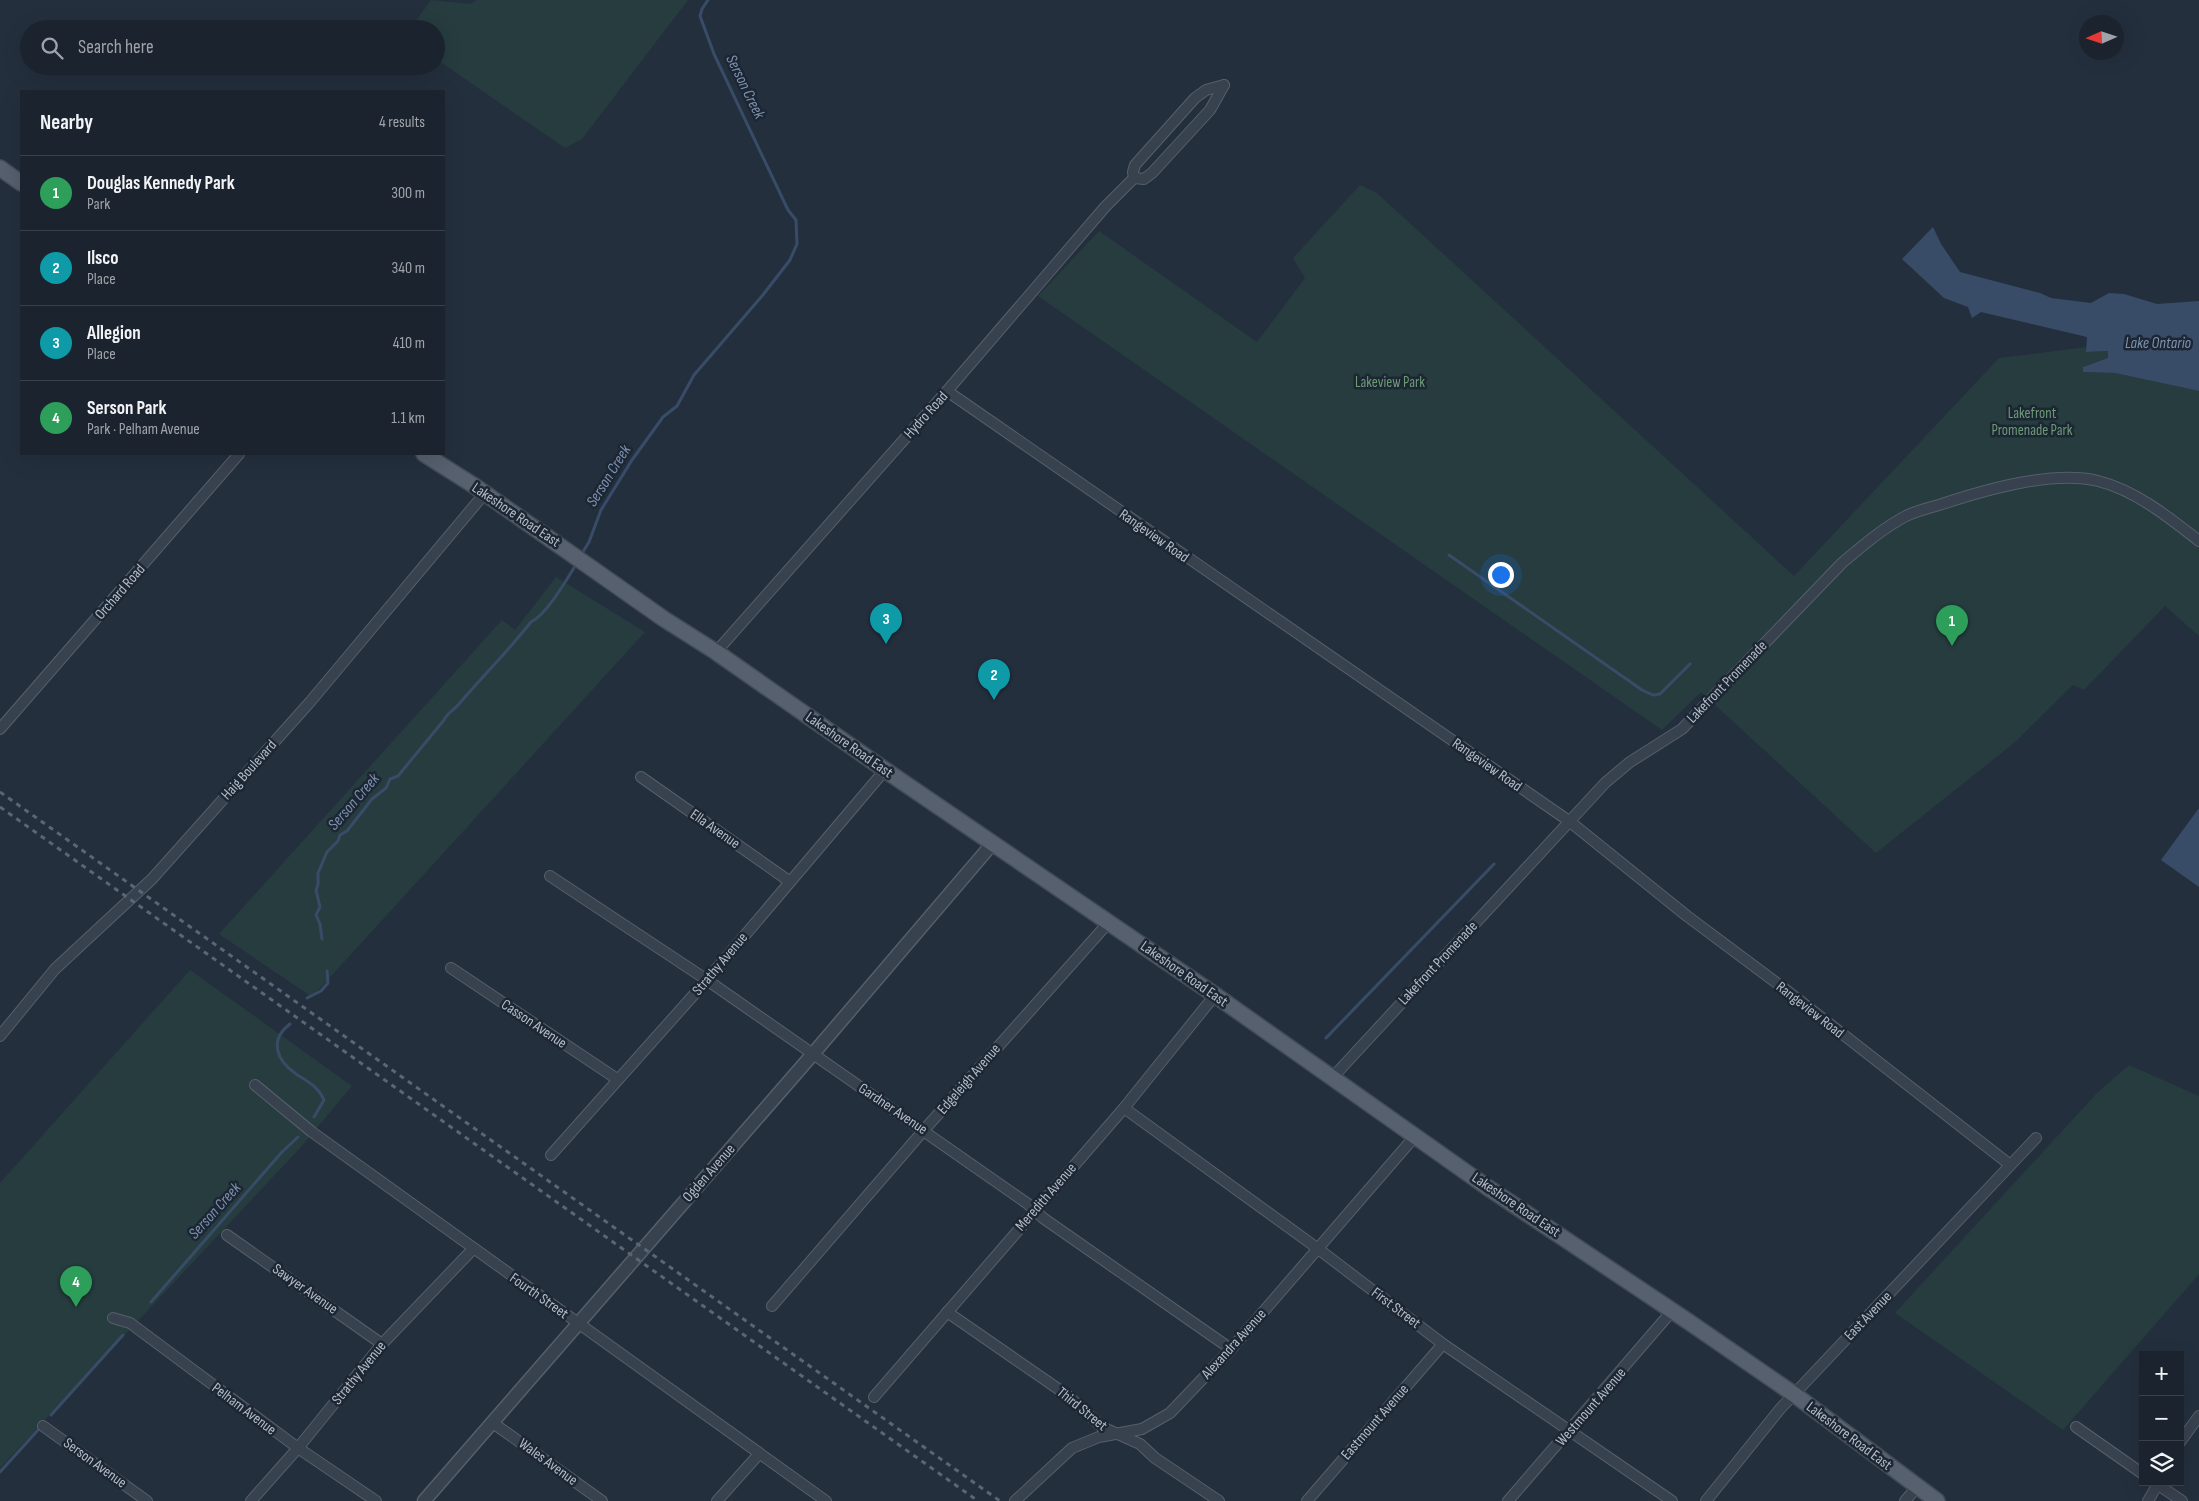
<!DOCTYPE html>
<meta charset="utf-8">
<style>
body{margin:0;font-family:"Sofia Sans Condensed",sans-serif;background:#282f3a;color:#f1f3f6}
.controls{position:absolute;right:15px;bottom:15px;display:grid;overflow:hidden;border-radius:0px;box-shadow:0 5px 20px #0002}
.controls button{width:45px;height:45px;display:grid;place-items:center;padding:0;border:0;border-bottom:1px solid #39404a;background:#1b232e;color:#f1f3f6;font:25px sans-serif}
.compass{position:absolute;left:2079px;top:15px;width:45px;height:45px;border-radius:50%;background:#1b232e;box-shadow:0 5px 20px #0002;rotate:267deg}
.you{position:absolute;left:1500px;top:574px;width:18px;height:18px;margin:-12px;border:4px solid #fff;border-radius:50%;background:#1a73e8;box-shadow:0 0 0 8px #1a73e833}
.badge{display:grid;place-items:center;width:32px;height:32px;border-radius:50%;background:#8c9099;color:#fff;font-size:16px;font-weight:700}
.pin{position:absolute;translate:-50% -41px;filter:drop-shadow(0 1px 2px #0008)}
.pin::after{content:'';position:absolute;top:26px;width:18px;height:15px;background:inherit;clip-path:polygon(0 0,100% 0,50% 100%)}
.list{margin:0;padding:0;list-style:none}
h2{display:flex;justify-content:space-between;align-items:center;height:65px;margin:0;padding:0 20px;font-size:21px}
h2 small{font-size:16px;font-weight:400;color:#a0a4aa}
.list li{display:grid;grid-template-columns:32px 1fr auto;gap:15px;align-items:center;box-sizing:border-box;height:75px;padding:0 20px;border-top:1px solid #39404a}
.list b{display:block;font-size:19px;white-space:nowrap}
.list p{margin:0;font-size:16px;white-space:nowrap;color:#a0a4aa}
.list em{font-size:16px;font-style:normal;color:#a0a4aa}
.icon{flex:none;width:28px;height:28px;fill:none;stroke:currentColor;stroke-width:2;stroke-linecap:round;stroke-linejoin:round}
.map{position:relative;flex:none;width:2199px;height:1501px;overflow:hidden}
.search{position:absolute;background:#1b232e;box-shadow:0 5px 20px #0002;left:20px;top:20px;width:425px;height:55px;display:flex;align-items:center;gap:12px;box-sizing:border-box;padding:0 18px;border-radius:28px;color:#a0a4aa;font-size:19px}
.panel{position:absolute;background:#1b232e;box-shadow:0 5px 20px #0002;left:20px;top:90px;width:425px;height:365px;border-radius:0px}
.map>svg:first-child{display:block}
.green{fill:#263c3f}
.water{fill:#394c67}
.lines{fill:none;stroke-linecap:round;stroke-linejoin:round}
.stream{stroke:#394c67;stroke-width:3}
.minor-casing{stroke:#565f6c;stroke-width:12}
.tertiary-casing{stroke:#565f6c;stroke-width:15}
.primary-casing{stroke:#414a57;stroke-width:18}
.minor{stroke:#38414e;stroke-width:10}
.tertiary{stroke:#38414e;stroke-width:12}
.primary{stroke:#56606e;stroke-width:15}
.rail{stroke:#5a6575;stroke-width:3;stroke-dasharray:5 5;stroke-linecap:butt}
.labels{text-anchor:middle;dominant-baseline:central;stroke-width:5;stroke-linejoin:round;paint-order:stroke}
.park-label{font-size:15px;fill:#6b9a76;stroke:#1d2633}
.street-label{font-size:15px;fill:#b4bcc9;stroke:#1d2633}
.water-label{font-size:16px;font-style:italic;fill:#7c92b1;stroke:#1d2633}
</style>
<div class="map">
<svg width="2199" height="1501" viewBox="0 0 2199 1501">
<rect width="100%" height="100%" fill="#242f3e"/>
<g class="green">
<polygon points="431,0 470,4 477,0 688,0 582,139 565,148 436,59 436,29 410,29"/>
<polygon points="1360,185 1377,193 1794,576 1999,358 2087,347 2087,352 2108,351 2109,358 2083,367 2083,372 2115,373 2199,391 2199,636 2165,606 2084,690 2073,685 2014,743 1876,853 1701,692 1662,730 1038,296 1099,231 1257,342 1305,278 1293,258"/>
<polygon points="556,577 645,632 312,997 219,934 502,620 515,630"/>
<polygon points="190,970 352,1086 300,1148 0,1468 0,1183"/>
<polygon points="2129,1065 2199,1096 2199,1274 2063,1430 1895,1313 2097,1093"/>
</g>
<g class="water">
<polygon points="1933,227 1941,244 1960,272 2040,293 2051,298 2091,303 2109,293 2124,294 2157,304 2199,301 2199,391 2115,373 2083,372 2083,367 2108,358 2108,351 2086,352 2087,337 1981,312 1972,318 1968,307 1944,298 1902,259"/>
<polygon points="2199,808 2199,887 2161,860"/>
</g>
<g class="lines">
<g class="stream">
<polyline points="581,555 589,542 601,510 632,460 663,417 677,406 694,375 762,296 790,260 797,244 796,220 788,210 714,54 700,16 702,9 708,0"/>
<polyline points="1449,555 1642,690 1653,695 1660,694 1690,664"/>
<path d="M322 939 320 924 316 915 320 907 316 890 318 885V873L327 852 338 841 340 835 347 831 372 799 386 788 390 779 398 776 444 720C447 713 454 710 459 704 483 676 508 651 531 622 547 614 567 579 577 563"/>
<polyline points="307,998 321,991 328,983 327,971"/>
<path d="M290 1024C269 1040 276 1060 296 1074 308 1082 318 1086 324 1100L314 1117"/>
<polyline points="1326,1038 1494,864"/>
<polyline points="151,1302 282,1152 298,1137"/>
<polyline points="51,1415 123,1335"/>
<polyline points="0,1472 38,1430"/>
</g>
<defs>
<g id="minor">
<polyline points="1134,178 1133,172 1135,165 1195,98 1206,90 1224,85"/>
<polyline points="1134,178 1144,179 1152,173 1210,110 1224,85"/>
<polyline points="947,391 1569,821 1687,916 1790,993 2009,1164"/>
<polyline points="716,652 947,391 1105,207 1134,178"/>
<polyline points="0,729 239,454"/>
<polyline points="641,777 789,881"/>
<polyline points="550,876 707,980 1028,1204 1043,1218 1231,1349"/>
<polyline points="451,968 617,1079"/>
<polyline points="0,1036 55,969 152,879 310,702 485,493"/>
<path d="M1333 1077 1605 783 1630 762 1682 729 1842 563C1862 546 1883 528 1906 516 1916 511 1928 508 1939 505 1984 490 2052 470 2098 481 2135 490 2170 518 2199 541"/>
<polyline points="255,1085 312,1132 826,1501"/>
<polyline points="1124,1108 1317,1248 1443,1344 1672,1501"/>
<polyline points="551,1155 707,980 885,770"/>
<polyline points="227,1235 382,1344"/>
<polyline points="772,1306 924,1130 1109,922"/>
<polyline points="947,1312 1067,1395 1102,1427 1140,1444 1155,1458 1219,1501"/>
<polyline points="113,1318 130,1323 298,1448 376,1501"/>
<polyline points="874,1397 1124,1108 1215,995"/>
<polyline points="493,1423 602,1501"/>
<polyline points="43,1426 147,1501"/>
<polyline points="2076,1427 2143,1474"/>
<polyline points="2180,1442 2199,1416"/>
<polyline points="2154,1482 2182,1501"/>
<polyline points="251,1501 298,1448 382,1344 473,1249"/>
<polyline points="717,1501 759,1454"/>
<polyline points="1015,1501 1072,1448 1099,1437 1142,1429 1170,1413 1231,1349 1416,1135"/>
<polyline points="1307,1501 1443,1344"/>
<polyline points="1508,1501 1672,1311"/>
<polyline points="1706,1501 1780,1409 2036,1138"/>
<polyline points="1905,1501 1917,1487"/>
<polyline points="2148,1501 2159,1482"/>
</g>
<polyline id="tertiary" points="424,1501 812,1055 993,843"/>
<g id="primary">
<polyline points="0,168 21,183"/>
<polyline points="424,454 473,485 664,619 716,652 885,770 1215,995 1487,1187 1689,1322 1795,1395 1937,1501"/>
</g>
</defs>
<use href="#minor" class="minor-casing"/>
<use href="#tertiary" class="tertiary-casing"/>
<use href="#primary" class="primary-casing"/>
<use href="#minor" class="minor"/>
<use href="#tertiary" class="tertiary"/>
<use href="#primary" class="primary"/>
<g class="rail">
<polyline points="0,792 1000,1501"/>
<polyline points="0,807 978,1501"/>
</g>
</g>
<g class="labels">
<g class="park-label">
<text x="1390" y="382">Lakeview Park</text>
<text x="2032" y="413">Lakefront<tspan x="2032" dy="17">Promenade Park</tspan></text>
</g>
<g class="street-label">
<text transform="translate(926 415) rotate(-48)">Hydro Road</text>
<text transform="translate(516 515) rotate(34)">Lakeshore Road East</text>
<text transform="translate(1154 536) rotate(35)">Rangeview Road</text>
<text transform="translate(120 592) rotate(-49)">Orchard Road</text>
<text transform="translate(1727 682) rotate(-46)">Lakefront Promenade</text>
<text transform="translate(849 745) rotate(35)">Lakeshore Road East</text>
<text transform="translate(1487 765) rotate(35)">Rangeview Road</text>
<text transform="translate(249 770) rotate(-48)">Haig Boulevard</text>
<text transform="translate(715 829) rotate(35)">Ella Avenue</text>
<text transform="translate(1438 963) rotate(-47)">Lakefront Promenade</text>
<text transform="translate(720 964) rotate(-50)">Strathy Avenue</text>
<text transform="translate(1184 974) rotate(35)">Lakeshore Road East</text>
<text transform="translate(1810 1010) rotate(38)">Rangeview Road</text>
<text transform="translate(534 1024) rotate(34)">Casson Avenue</text>
<text transform="translate(969 1079) rotate(-49)">Edgeleigh Avenue</text>
<text transform="translate(893 1109) rotate(34)">Gardner Avenue</text>
<text transform="translate(709 1173) rotate(-49)">Ogden Avenue</text>
<text transform="translate(1046 1197) rotate(-49)">Meredith Avenue</text>
<text transform="translate(1516 1205) rotate(34)">Lakeshore Road East</text>
<text transform="translate(305 1289) rotate(35)">Sawyer Avenue</text>
<text transform="translate(539 1296) rotate(35)">Fourth Street</text>
<text transform="translate(1396 1308) rotate(37)">First Street</text>
<text transform="translate(1868 1316) rotate(-46)">East Avenue</text>
<text transform="translate(1234 1344) rotate(-48)">Alexandra Avenue</text>
<text transform="translate(359 1373) rotate(-51)">Strathy Avenue</text>
<text transform="translate(1591 1407) rotate(-49)">Westmount Avenue</text>
<text transform="translate(244 1409) rotate(37)">Pelham Avenue</text>
<text transform="translate(1082 1409) rotate(39)">Third Street</text>
<text transform="translate(1375 1422) rotate(-49)">Eastmount Avenue</text>
<text transform="translate(1849 1436) rotate(37)">Lakeshore Road East</text>
<text transform="translate(548 1462) rotate(36)">Wales Avenue</text>
<text transform="translate(95 1463) rotate(36)">Serson Avenue</text>
</g>
<g class="water-label">
<text transform="translate(745 87) rotate(64)">Serson Creek</text>
<text x="2158" y="343">Lake Ontario</text>
<text transform="translate(609 476) rotate(-58)">Serson Creek</text>
<text transform="translate(354 802) rotate(-49)">Serson Creek</text>
<text transform="translate(215 1211) rotate(-48)">Serson Creek</text>
</g>
</g>
</svg>
<div class="controls">
<button>+</button>
<button>−</button>
<button><svg class="icon" aria-label="layers" viewBox="0 0 24 24"><path d="M12 4l9 5-9 5-9-5zM3 14l9 5 9-5"/></svg></button>
</div>
<svg class="compass" viewBox="-18 -18 36 36"><path d="M0-13l5 13h-10z" fill="#e53935"/><path d="M0 13l5-13h-10z" fill="#a0a4aa"/></svg>
<div class="you"></div>
<div class="pin badge" style="left:1952px;top:646px;background:#2e9e5b">1</div>
<div class="pin badge" style="left:994px;top:700px;background:#0f9aa8">2</div>
<div class="pin badge" style="left:886px;top:644px;background:#0f9aa8">3</div>
<div class="pin badge" style="left:76px;top:1307px;background:#2e9e5b">4</div>
<div class="search"><svg class="icon" aria-label="search" viewBox="0 0 24 24"><circle cx="10" cy="10" r="6"/><path d="M15 15l6 6"/></svg>Search here</div>
<section class="panel">
<h2>Nearby<small>4 results</small></h2>
<ul class="list">
<li><span class="badge" style="background:#2e9e5b">1</span><div><b>Douglas Kennedy Park</b><p>Park</p></div><em>300 m</em></li>
<li><span class="badge" style="background:#0f9aa8">2</span><div><b>Ilsco</b><p>Place</p></div><em>340 m</em></li>
<li><span class="badge" style="background:#0f9aa8">3</span><div><b>Allegion</b><p>Place</p></div><em>410 m</em></li>
<li><span class="badge" style="background:#2e9e5b">4</span><div><b>Serson Park</b><p>Park · Pelham Avenue</p></div><em>1.1 km</em></li>
</ul>
</section>
</div>
